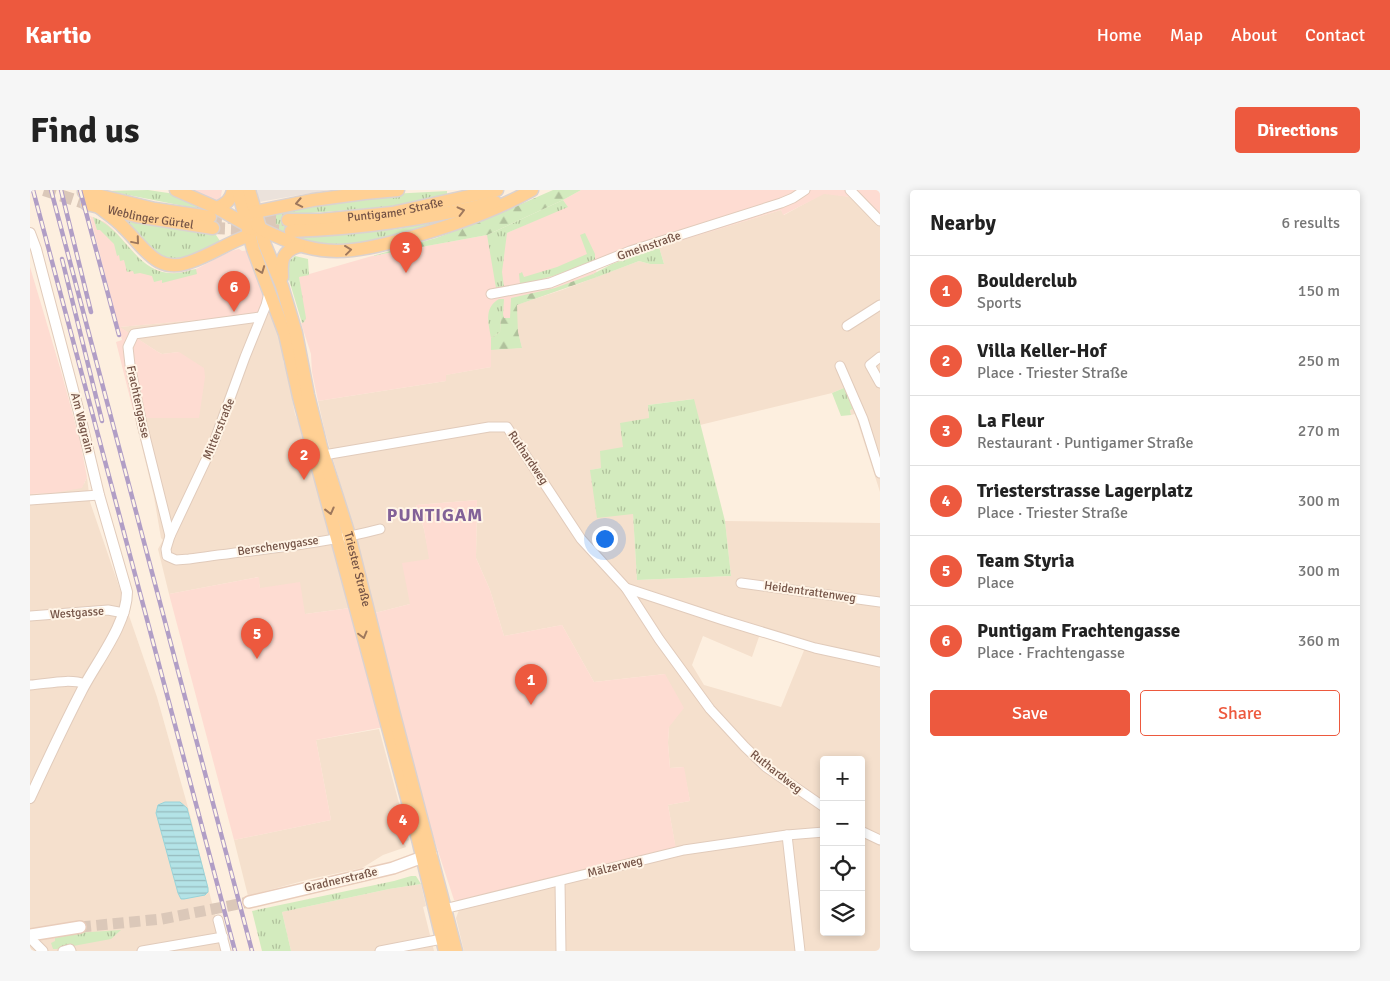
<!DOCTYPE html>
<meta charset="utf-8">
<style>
body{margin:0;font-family:Signika,sans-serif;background:#f6f6f6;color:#222}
.controls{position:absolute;right:15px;bottom:15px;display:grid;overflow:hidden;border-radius:5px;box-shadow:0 2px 8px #0003}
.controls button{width:45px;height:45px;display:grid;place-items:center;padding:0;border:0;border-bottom:1px solid #e0e0e0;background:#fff;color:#222;font:25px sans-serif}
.you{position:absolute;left:574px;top:348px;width:18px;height:18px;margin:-12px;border:4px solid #fff;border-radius:50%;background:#1a73e8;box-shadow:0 0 0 8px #1a73e833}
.badge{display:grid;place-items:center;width:32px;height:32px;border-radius:50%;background:#ed593e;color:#fff;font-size:16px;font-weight:700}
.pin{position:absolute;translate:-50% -41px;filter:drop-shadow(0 1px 2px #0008)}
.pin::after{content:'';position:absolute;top:26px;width:18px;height:15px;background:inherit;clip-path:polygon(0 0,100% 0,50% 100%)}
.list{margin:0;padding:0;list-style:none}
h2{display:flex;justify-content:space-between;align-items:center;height:65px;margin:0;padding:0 20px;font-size:21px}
h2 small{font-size:16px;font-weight:400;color:#767676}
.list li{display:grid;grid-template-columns:32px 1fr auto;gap:15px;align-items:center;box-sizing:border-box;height:70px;padding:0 20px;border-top:1px solid #e0e0e0}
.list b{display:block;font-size:19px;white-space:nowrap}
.list p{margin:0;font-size:16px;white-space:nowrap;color:#767676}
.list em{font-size:16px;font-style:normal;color:#767676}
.actions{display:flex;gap:10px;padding:15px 20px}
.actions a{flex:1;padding:11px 0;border:1px solid #ed593e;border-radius:5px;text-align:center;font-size:18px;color:#ed593e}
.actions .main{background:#ed593e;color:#fff}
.icon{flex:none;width:28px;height:28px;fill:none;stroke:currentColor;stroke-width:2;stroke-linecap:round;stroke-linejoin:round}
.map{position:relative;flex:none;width:850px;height:761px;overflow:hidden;border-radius:5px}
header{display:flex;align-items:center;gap:30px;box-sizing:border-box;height:70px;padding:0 25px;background:#ed593e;color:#fff}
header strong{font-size:24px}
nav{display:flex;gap:28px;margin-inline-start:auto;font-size:18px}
.intro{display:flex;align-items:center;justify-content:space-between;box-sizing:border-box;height:120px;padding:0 30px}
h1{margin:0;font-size:35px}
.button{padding:12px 22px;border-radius:5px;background:#ed593e;color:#fff;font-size:18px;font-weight:700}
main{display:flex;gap:30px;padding:0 30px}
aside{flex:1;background:#fff;border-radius:5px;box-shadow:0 2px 8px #0003}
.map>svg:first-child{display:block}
.residential{fill:#f5e0cd;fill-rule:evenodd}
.commercial{fill:#fedcd2}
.industrial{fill:#ebe2db}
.grass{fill:url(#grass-tufts)}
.forest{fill:url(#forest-firs)}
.water{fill:url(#water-rules);stroke:#99d4d9}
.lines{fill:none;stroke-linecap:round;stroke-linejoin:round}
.secondary-tunnel{stroke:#dbc8b9;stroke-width:11;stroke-dasharray:11 5.5;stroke-linecap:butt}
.primary-tunnel{stroke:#dbc8b9;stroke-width:12;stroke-dasharray:12 6;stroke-linecap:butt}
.minor-casing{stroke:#e1cbbb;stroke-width:11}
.tertiary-casing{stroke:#e1cbbb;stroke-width:12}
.secondary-casing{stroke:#e9cdbb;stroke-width:14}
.primary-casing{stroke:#dbd2cf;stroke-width:15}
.minor{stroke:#fff;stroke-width:9}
.tertiary{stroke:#fff;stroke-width:10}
.secondary{stroke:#fff;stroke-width:11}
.primary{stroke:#ffd094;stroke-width:12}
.rail-casing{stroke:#b19ec6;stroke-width:4.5}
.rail{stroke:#fff4e6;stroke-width:2.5;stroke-dasharray:8;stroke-linecap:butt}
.oneway{stroke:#9e785d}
.labels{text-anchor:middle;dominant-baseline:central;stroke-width:4;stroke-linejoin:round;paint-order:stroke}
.street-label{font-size:12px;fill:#745346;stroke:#fff4e6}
.district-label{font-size:18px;font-weight:bold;letter-spacing:1px;fill:#826198;stroke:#fff4e6}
</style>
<header>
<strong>Kartio</strong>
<nav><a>Home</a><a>Map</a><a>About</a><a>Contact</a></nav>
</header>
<div class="intro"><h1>Find us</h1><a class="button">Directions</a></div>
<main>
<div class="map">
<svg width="850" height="761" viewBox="0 0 850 761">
<defs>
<pattern id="grass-tufts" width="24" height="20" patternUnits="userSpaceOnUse" patternTransform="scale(1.25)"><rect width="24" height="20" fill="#d3ebbe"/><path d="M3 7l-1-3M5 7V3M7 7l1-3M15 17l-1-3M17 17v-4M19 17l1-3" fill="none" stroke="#b0c19c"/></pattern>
<pattern id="forest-firs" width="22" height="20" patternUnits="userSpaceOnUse" patternTransform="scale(1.25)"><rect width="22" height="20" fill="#d3ebbe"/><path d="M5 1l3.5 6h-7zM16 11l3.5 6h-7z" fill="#b0c19c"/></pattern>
<pattern id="water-rules" width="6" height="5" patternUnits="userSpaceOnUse" patternTransform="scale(1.25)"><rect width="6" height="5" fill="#b3e3e7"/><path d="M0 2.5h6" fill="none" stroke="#96bbbd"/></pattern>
</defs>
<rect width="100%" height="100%" fill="#fdefdf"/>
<g class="residential">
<path d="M794 3 828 8 850 31V302L825 224 821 225 820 220 822 219 814 198 802 203 670 235 663 209 618 215 619 228 593 257 571 278 561 280 603 323 607 390 701 386 695 331 850 333V761H434L426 728 429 720 647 666 638 615 660 611 653 577 640 578 638 553 639 537 635 484 564 492 532 435 474 446 460 400 446 368 447 310 386 315 394 339 400 369 380 414 345 423 327 351 295 242 288 211 416 191 415 185 461 177V160L492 158 488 142 486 115 532 100 609 71 620 74H634L629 57 751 20 754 25ZM730 444 775 458 751 517 674 495 662 475 673 446 722 467ZM794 570H831V742H794Z"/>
<polygon points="244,123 254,159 253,171 262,198 262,209 265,224 274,246 320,418 275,424 230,398 228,387 139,404 128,359 133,350 131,348 124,307 105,228 117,228 149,162 132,164 128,162 89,137"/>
<polygon points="57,287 60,312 127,507 159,621 194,761 0,761 0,304 24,303 54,294"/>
<polygon points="349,539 379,650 374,652 376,657 353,665 332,678 280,689 218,706 204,650 301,630 286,550"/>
<polygon points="391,694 396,716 393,717 404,761 261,761 252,722 359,699"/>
</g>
<g class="commercial">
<polygon points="159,0 192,0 190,12 173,6"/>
<polygon points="551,0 850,0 850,31 828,8 794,4 753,25 751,20 647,52 644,43 565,70 567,87 487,115 488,142 492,158 461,160 461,177 416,185 416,191 288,211 282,182 281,164 271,133 274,132 269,87 342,66 457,45 477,43 537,16 533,10"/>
<polygon points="60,26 75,32 82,38 116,76 135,83 147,83 166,79 201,61 209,59 212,61 220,60 244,123 90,137 128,162 132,164 149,162 174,178 175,187 169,228 105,228 86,152 92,150"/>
<polygon points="0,77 31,181 50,251 57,287 52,298 24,303 0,304"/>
<polygon points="447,310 446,368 460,400 474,446 532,435 564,492 635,484 654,518 639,537 638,553 640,578 654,577 660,611 638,615 646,659 430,711 424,710 392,612 370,534 286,550 301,630 204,650 139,404 229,387 230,398 270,392 275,424 320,418 345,423 380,414 372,373 399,369 394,339 386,315"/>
</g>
<polygon class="industrial" points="227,0 299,0 229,12"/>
<g class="grass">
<polygon points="118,0 145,4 177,18 174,20 78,1"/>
<path d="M417 1V6L356 17 256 25 263 47 266 49 268 47 368 39 421 28 422 31C373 46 319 65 268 51 260 49 253 45 247 42L240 26 241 24 264 17 342 5Z"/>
<polygon points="533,10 538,17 477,43 472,82 474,97 466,98 457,45"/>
<path d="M63 27C96 39 107 87 147 83 153 83 160 80 166 79L167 84 132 93V90L124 92 122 86 110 83 104 84 103 81 97 82 94 70 90 71 89 65 87 66 84 54 70 40H67Z"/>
<path d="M96 31 186 45 190 51C180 56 169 63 159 67 129 77 114 51 95 33Z"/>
<polygon points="555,43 565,64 565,70 526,85 492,95 490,94 489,84 492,82 494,87 527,77 557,64 550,45"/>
<polygon points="629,57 634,74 620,74 609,71 567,87 563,84 582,74"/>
<polygon points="265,66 278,69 279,85 269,87 276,128 274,132 272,133 257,83 258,72"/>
<path d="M469 109H474L473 124H471L470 142 461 148C459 134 453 118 469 109Z"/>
<polygon points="814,198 823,219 820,220 821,225 811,226 802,203"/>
<polygon points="664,209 695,331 701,386 607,390 603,324 567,328 560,280 571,278 570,261 593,257 590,233 619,228 618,215"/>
<polygon points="381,686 386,686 391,694 359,699 252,722 261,761 232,761 222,721 364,691"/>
<polygon points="91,740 81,749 27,759 23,759 21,753 25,751 25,748 45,743"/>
</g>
<g class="forest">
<polygon points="523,0 551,0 533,10 457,45 342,66 406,48 457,29"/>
<polygon points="563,84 567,87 487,115 488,142 492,158 461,160 461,148 470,142 471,124 473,124 474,128 480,128 481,108 525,98"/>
</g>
<polygon class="water" points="135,612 150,612 157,618 178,698 178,702 175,705 154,709 151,709 148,703 126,623 128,615"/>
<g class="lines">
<polyline class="secondary-tunnel" points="50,737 132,729 219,712"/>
<g class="primary-tunnel">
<polyline points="14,0 57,14"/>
<polyline points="180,27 258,30"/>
<polyline points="183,38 261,41"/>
</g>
<defs>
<g id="minor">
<polyline points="820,0 850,31"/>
<path d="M239 103 236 115 215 167 183 255 140 346 136 359 137 366 146 370 159 369C221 360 290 355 350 339"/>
<polyline points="461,104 520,93 600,61 751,13 763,8 775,0"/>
<polyline points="817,136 850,115"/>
<polyline points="850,167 840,175 850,193"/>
<polyline points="810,176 833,229 850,283"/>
<polyline points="294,265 459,237 477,237 551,349 596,398 629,449 680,519 715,557 736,577 794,617"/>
<polyline points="0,310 69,305"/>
<polyline points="140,346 112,234 100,175 98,157 104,144 230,127"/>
<polyline points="711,393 850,412"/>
<polyline points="596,398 693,430 785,458 850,472"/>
<polyline points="0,426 78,420 94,423"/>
<path d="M0 495C17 494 39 488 55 494"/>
<polyline points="831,641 850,650"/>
<polyline points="757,645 770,761"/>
<polyline points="530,692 531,761"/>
<polyline points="414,719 654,660 757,645 794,642"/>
<polyline points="188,730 196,761"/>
<polyline points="0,748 13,761"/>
<polyline points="33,761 40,759 41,761"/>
<polyline points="112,761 193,747"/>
<polyline points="350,761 412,749"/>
</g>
<path id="tertiary" d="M0 43 6 59 51 230 69 305 97 402C97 434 67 471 52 500 34 535 17 571 0 608"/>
<g id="secondary">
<polyline points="219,712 363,678 401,664"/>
<polyline points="0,745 50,737"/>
</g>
<g id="primary">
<path d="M146 0 187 18C196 14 201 10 203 0"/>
<polyline points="208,0 223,59 255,144 270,211 387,645 415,761"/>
<path id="s1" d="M219 0 235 55 252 96 266 143 278 205 291 257 319 345 363 521 426 761"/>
<polyline points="54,2 125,19 180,27"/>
<path id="s2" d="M57 14 106 26 183 38"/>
<path d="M70 18C78 24 87 30 94 38 114 57 127 85 160 72 181 65 199 52 220 45"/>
<polyline points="187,18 217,35 221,39"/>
<polyline points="225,22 283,10 335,3 368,0"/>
<path id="s3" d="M258 30H290L362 23 467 0"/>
<path d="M227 35 231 39C256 51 278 61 307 61 331 61 355 54 378 48 422 36 463 22 502 0"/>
<path d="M261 41C331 39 398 29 465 12"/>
<path d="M252 87C251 70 252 61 269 56"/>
</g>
</defs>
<use href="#minor" class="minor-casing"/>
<use href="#tertiary" class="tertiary-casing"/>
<use href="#secondary" class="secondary-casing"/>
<use href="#primary" class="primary-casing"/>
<use href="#minor" class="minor"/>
<use href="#tertiary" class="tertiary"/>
<use href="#secondary" class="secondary"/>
<use href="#primary" class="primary"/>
<defs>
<g id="rail">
<polyline points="3,0 205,761"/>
<polyline points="21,0 222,761"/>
<polyline points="31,0 61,122"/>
<polyline points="50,0 89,145"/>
<polyline points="32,69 72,231"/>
</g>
</defs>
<use href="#rail" class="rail-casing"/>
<use href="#rail" class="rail"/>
</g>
<defs><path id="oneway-chevron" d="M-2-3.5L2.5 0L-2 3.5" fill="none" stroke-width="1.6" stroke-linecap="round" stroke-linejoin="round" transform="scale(1.25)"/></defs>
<g class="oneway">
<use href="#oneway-chevron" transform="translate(269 13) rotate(169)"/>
<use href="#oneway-chevron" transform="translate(431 21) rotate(-14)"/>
<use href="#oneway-chevron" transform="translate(106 51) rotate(50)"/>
<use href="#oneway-chevron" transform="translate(318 60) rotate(-7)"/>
<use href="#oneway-chevron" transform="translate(231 80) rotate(69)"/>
<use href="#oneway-chevron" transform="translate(300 321) rotate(76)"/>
<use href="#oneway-chevron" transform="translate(333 445) rotate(75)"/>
</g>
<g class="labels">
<g class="street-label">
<text stroke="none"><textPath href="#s3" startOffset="108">Puntigamer Straße</textPath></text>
<text stroke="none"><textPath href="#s2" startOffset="65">Weblinger Gürtel</textPath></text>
<text transform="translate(619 56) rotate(-19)">Gmeinstraße</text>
<text transform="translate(108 212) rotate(78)">Frachtengasse</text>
<text transform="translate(52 233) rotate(76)">Am Wagrain</text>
<text transform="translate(189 239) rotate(-68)">Mitterstraße</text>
<text transform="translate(498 268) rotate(56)">Ruthardweg</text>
<text transform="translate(248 356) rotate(-8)">Berschenygasse</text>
<text stroke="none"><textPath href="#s1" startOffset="395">Triester Straße</textPath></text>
<text transform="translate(780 402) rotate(8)">Heidentrattenweg</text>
<text transform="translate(47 423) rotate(-4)">Westgasse</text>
<text transform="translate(746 582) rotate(38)">Ruthardweg</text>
<text transform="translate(585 677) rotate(-14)">Mälzerweg</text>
<text transform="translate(311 690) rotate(-13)">Gradnerstraße</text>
</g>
<g class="district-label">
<text x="405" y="325">PUNTIGAM</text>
</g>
</g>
</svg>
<div class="controls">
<button>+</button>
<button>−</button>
<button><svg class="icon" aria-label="locate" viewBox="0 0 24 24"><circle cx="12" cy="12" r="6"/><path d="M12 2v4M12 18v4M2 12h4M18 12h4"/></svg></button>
<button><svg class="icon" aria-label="layers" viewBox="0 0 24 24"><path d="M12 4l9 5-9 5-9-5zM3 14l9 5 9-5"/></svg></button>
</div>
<div class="you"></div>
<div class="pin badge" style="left:501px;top:515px">1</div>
<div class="pin badge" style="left:274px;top:290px">2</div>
<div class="pin badge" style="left:376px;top:83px">3</div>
<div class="pin badge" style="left:373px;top:655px">4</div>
<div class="pin badge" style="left:227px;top:469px">5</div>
<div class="pin badge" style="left:204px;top:122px">6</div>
</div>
<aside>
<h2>Nearby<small>6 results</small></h2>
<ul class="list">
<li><span class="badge">1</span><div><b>Boulderclub</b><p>Sports</p></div><em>150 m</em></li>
<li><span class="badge">2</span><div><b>Villa Keller-Hof</b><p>Place · Triester Straße</p></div><em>250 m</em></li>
<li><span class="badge">3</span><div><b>La Fleur</b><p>Restaurant · Puntigamer Straße</p></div><em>270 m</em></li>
<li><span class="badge">4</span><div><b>Triesterstrasse Lagerplatz</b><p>Place · Triester Straße</p></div><em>300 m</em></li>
<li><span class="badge">5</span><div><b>Team Styria</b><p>Place</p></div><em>300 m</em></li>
<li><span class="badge">6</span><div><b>Puntigam Frachtengasse</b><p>Place · Frachtengasse</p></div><em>360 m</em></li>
</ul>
<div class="actions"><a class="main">Save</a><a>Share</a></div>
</aside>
</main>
